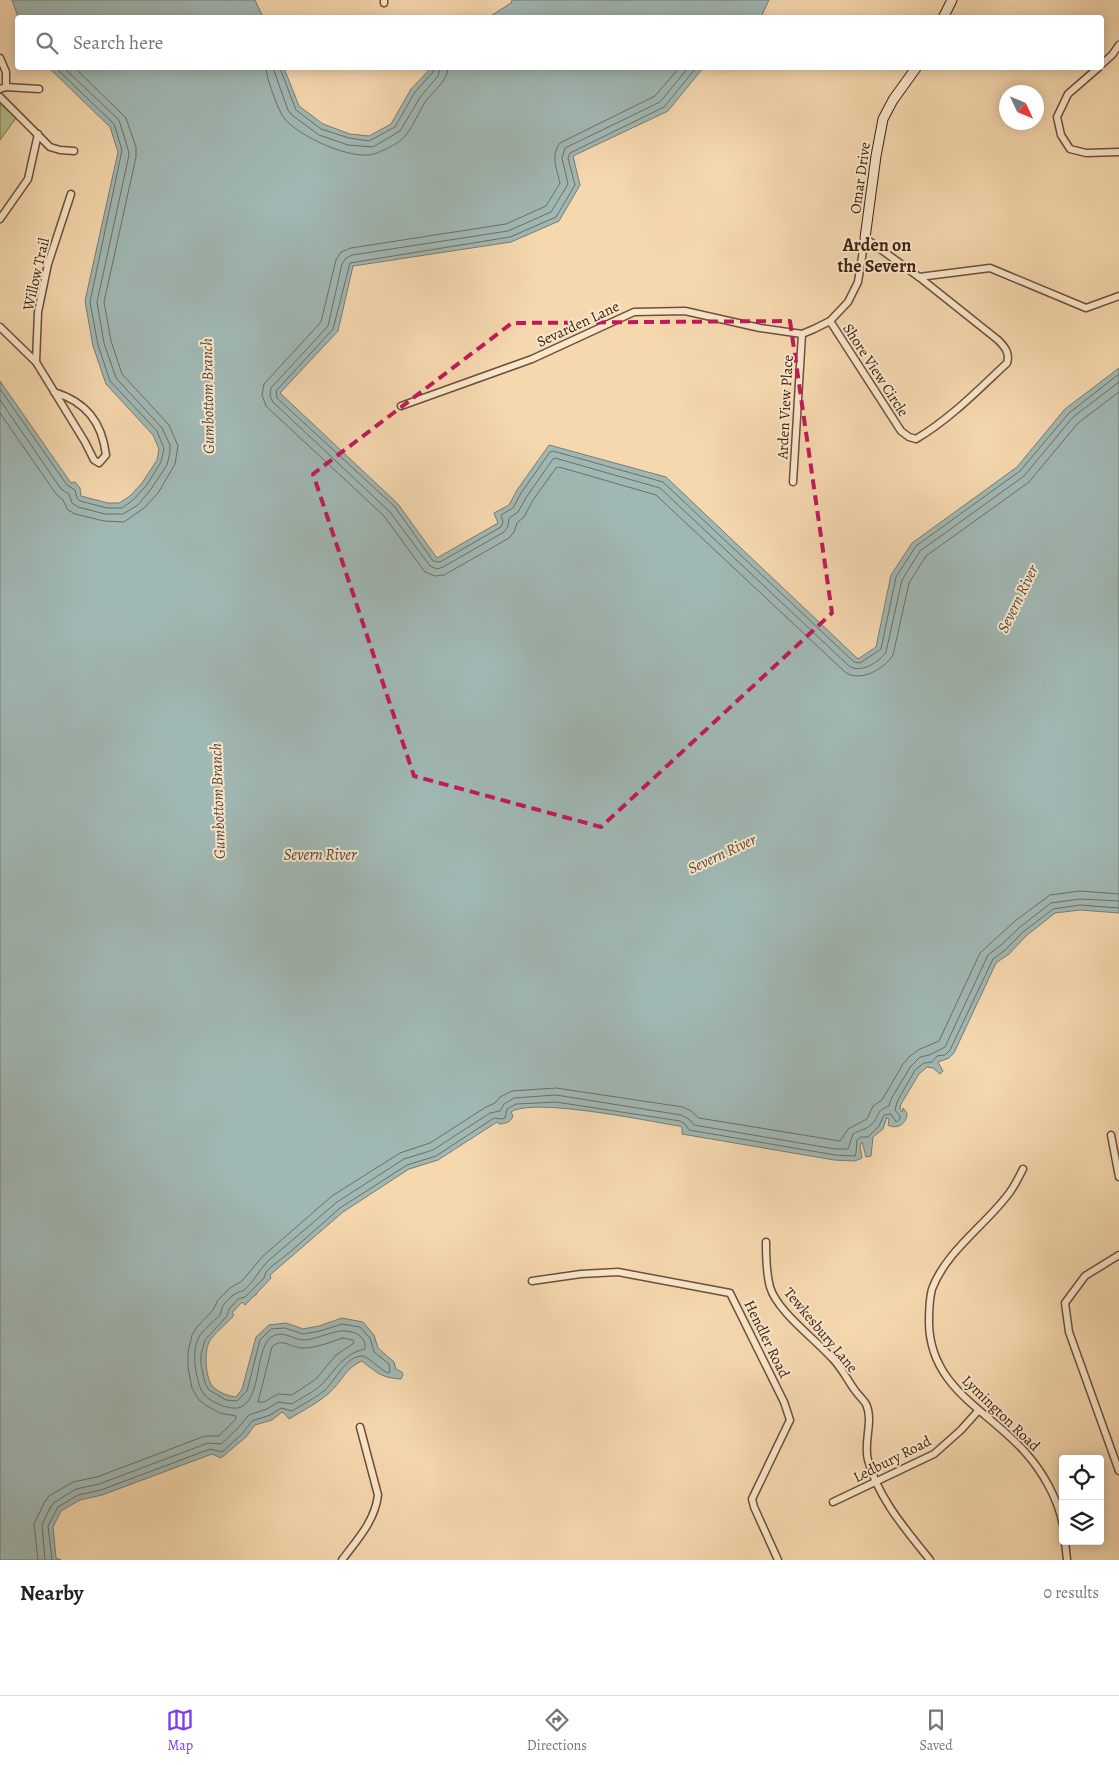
<!DOCTYPE html>
<style>
body{margin:0;font-family:Alegreya,serif;background:#f6f6f6;color:#222}
.controls{position:absolute;right:15px;bottom:15px;display:grid;overflow:hidden;border-radius:5px;box-shadow:0 2px 12px #0003}
.controls button{width:45px;height:45px;display:grid;place-items:center;padding:0;border:0;border-bottom:1px solid #e0e0e0;background:#fff;color:#222;font:25px sans-serif}
.compass{position:absolute;left:999px;top:85px;width:45px;height:45px;border-radius:50%;background:#fff;box-shadow:0 2px 12px #0003;rotate:134deg}
.list{margin:0;padding:0;list-style:none}
h2{display:flex;justify-content:space-between;align-items:center;height:65px;margin:0;padding:0 20px;font-size:21px}
h2 small{font-size:16px;font-weight:400;color:#767676}
.icon{flex:none;width:28px;height:28px;fill:none;stroke:currentColor;stroke-width:2;stroke-linecap:round;stroke-linejoin:round}
.map{position:relative;flex:none;width:1119px;height:1560px;overflow:hidden}
.search{position:absolute;background:#fff;box-shadow:0 2px 12px #0003;left:15px;right:15px;top:15px;height:55px;display:flex;align-items:center;gap:12px;box-sizing:border-box;padding:0 18px;border-radius:5px;color:#767676;font-size:19px}
.sheet{height:135px;background:#fff}
nav{display:flex;justify-content:space-around;align-items:center;box-sizing:border-box;height:70px;border-top:1px solid #e0e0e0;background:#fff;font-size:14px;color:#767676}
nav a{display:grid;justify-items:center;gap:2px}
nav .on{color:#7c3aed}
.map>svg:first-child{display:block}
.green{fill:#b6c090;stroke:#7a7251}
.water{fill:#a0b8b4;stroke:#797c73}
.lines{fill:none;stroke-linecap:round;stroke-linejoin:round}
.shore{stroke:#6f6e63;stroke-width:1}
.street-casing{stroke:#6c5039;stroke-width:9}
.secondary-casing{stroke:#3e2312;stroke-width:11}
.street{stroke:#f9e6cb;stroke-width:6}
.secondary{stroke:#f9e6cb;stroke-width:9}
.marked{fill:none;stroke:#c2185b;stroke-width:4;stroke-dasharray:10 6;stroke-linejoin:round}
.labels{text-anchor:middle;dominant-baseline:central;stroke-width:4;stroke-linejoin:round;paint-order:stroke}
.street-label{font-size:15px;fill:#3e2312;stroke:#f9e6cb}
.water-label{font-size:16px;font-style:italic;fill:#56483a;stroke:#f9e6cb}
.quarter-label{font-size:18px;font-weight:bold;fill:#3e2312;stroke:#f9e6cb}
</style>
<div class="map">
<svg width="1119" height="1560" viewBox="0 0 1119 1560">
<rect width="100%" height="100%" fill="#f6d8af"/>
<filter id="stains"><feTurbulence type="fractalNoise" baseFrequency=".004" numOctaves="4"/><feColorMatrix values="0 0 0 0 .2 0 0 0 0 .09 0 0 0 0 .02 0 0 0 .5 -.17"/></filter>
<radialGradient id="worn" r=".72"><stop offset=".6" stop-color="#630" stop-opacity="0"/><stop offset="1" stop-color="#630" stop-opacity=".3"/></radialGradient>
<polygon class="green" points="0,104 16,118 0,140"/>
<g class="water">
<polygon points="12,0 255,0 263,17 18,17"/>
<polygon points="512,0 769,0 761,17 489,17 511,3"/>
<path d="M49 68H284L299 106 323 124 350 134 369 136 391 124 411 89 431 68H703L668 111 573 156 580 185 559 221 511 242 353 266 338 331 280 393 398 504 437 558 498 523 494 513 509 505 517 490 549 445 666 477 858 659 876 647 891 575 912 543 1017 467 1065 409 1119 368V913L1080 910 1055 913 1026 936 1009 954 996 963 954 1053 949 1058 938 1062 943 1071 940 1074 933 1068 927 1067 919 1074 901 1104 900 1109 902 1112 903 1108 907 1113C907 1124 897 1130 888 1125L889 1120 887 1117 883 1129 873 1137 871 1156 866 1157 862 1142 860 1145 862 1158 855 1161 834 1160 682 1134V1127L679 1126C648 1121 533 1097 511 1112L513 1116C511 1122 505 1124 499 1124L497 1122 438 1160 409 1169 343 1212 270 1275 271 1278 257 1293 256 1295H255L245 1305 242 1302 232 1313 234 1315C228 1323 214 1333 209 1342 204 1352 205 1380 214 1388 220 1393 228 1396 236 1397L242 1389 256 1337 269 1325 286 1323 303 1329 319 1326 342 1318 363 1322 374 1335 378 1348 394 1362 396 1369 402 1372 403 1375 401 1379C382 1378 377 1373 362 1361 345 1368 342 1382 329 1393 318 1403 302 1411 289 1419L285 1414 282 1412 272 1420 255 1425 246 1437 221 1458 212 1454 102 1495 80 1500 61 1511 53 1527 56 1558 61 1560H0V381L71 483 75 482 80 488 81 496 108 503H119L130 496 142 483 157 460 159 449 153 435 106 384 93 346 85 301 118 152 110 127Z"/>
</g>
<g class="lines">
<g class="shore">
<path d="M266 68C266 77 278 110 284 118 298 136 355 163 377 153 386 149 400 143 406 135 413 126 419 112 425 102 433 91 447 82 448 68"/>
<polyline points="273,68 288,110 292,115 319,135 348,145 373,147 400,131 421,96 438,76 440,68"/>
<polyline points="280,68 296,110 321,129 349,138 369,141 395,127 415,92 433,72 434,68"/>
<path d="M679 68 655 96 560 143C550 156 557 169 560 183L546 206 506 224 351 248 341 252 336 260 321 322 264 384 262 395 266 406 384 516 425 572 435 576 444 575 509 538 514 532 517 523 524 517 533 500 556 468 559 467 656 495 845 672C860 683 884 669 893 655L909 583 926 556 1029 482 1078 423 1119 392"/>
<path d="M688 68 660 102 565 148 562 158 568 184 551 212 508 231 352 255 346 258 342 264 328 326 271 388 270 396 273 402 390 512 430 566 437 569 443 567 504 532 508 526 509 518 518 512 527 496 553 459 555 458 660 488 849 666C861 674 879 662 886 652L902 580 920 551 1024 476 1073 417 1119 382"/>
<polyline points="696,68 664,107 570,153 568,158 575,185 556,217 510,237 350,263 333,329 276,391 277,398 395,507 433,561 440,562 501,527 503,522 501,515 513,508 521,493 550,452 553,451 663,482 854,662 860,663 881,649 896,577 916,546 1020,471 1069,413 1119,374"/>
<polyline points="0,389 67,485 75,490 77,498 80,501 107,508 122,508 133,500 146,486 161,462 164,449 157,431 110,381 98,345 90,302 122,150 114,124 56,68"/>
<polyline points="0,400 61,489 69,494 72,503 78,507 105,514 123,514 138,505 151,489 167,465 170,452 170,445 162,428 116,378 104,343 97,302 129,155 128,149 119,120 64,68"/>
<polyline points="0,413 56,494 63,500 68,510 75,514 104,521 124,522 144,508 158,493 175,464 178,446 169,425 122,374 111,341 104,302 136,157 136,147 126,118 75,68"/>
<path d="M343 1338 353 1340 354 1343 336 1355 316 1379 292 1395 278 1394 264 1402H258L272 1347C282 1337 291 1348 303 1348 317 1348 330 1342 343 1338Z"/>
<polyline points="38,1560 34,1524 44,1503 49,1496 73,1482 97,1477 205,1436 219,1436 236,1419 236,1416 220,1413 207,1406 199,1400 192,1388 188,1368 188,1352 192,1335 197,1327 213,1310 218,1300 230,1288 242,1281 263,1256 332,1196 400,1153 430,1143 486,1107 495,1103 500,1097 512,1091 556,1088 683,1107 691,1111 699,1118 840,1141 848,1129 867,1119 873,1106 882,1100 903,1064 909,1057 918,1050 939,1041 980,953 1015,921 1050,895 1080,891 1119,894"/>
<path d="M45 1560 42 1525 51 1506 55 1502 76 1489 99 1484 208 1443 221 1444 237 1429 249 1415 267 1409 278 1402 292 1404C302 1397 315 1392 323 1383 336 1369 344 1353 365 1349 366 1337 357 1332 346 1331 338 1329 316 1339 306 1340 295 1341 284 1330 273 1336 254 1346 263 1396 241 1407 232 1411 217 1404 209 1399 201 1393 199 1385 197 1376 194 1363 193 1347 200 1335 205 1328 213 1322 219 1316 222 1312 221 1309 223 1306 226 1301 232 1295 237 1293 241 1290 240 1293 244 1290 254 1282 259 1270 268 1261L337 1202 404 1159 433 1150 490 1113 500 1111 504 1104 514 1098 556 1095 681 1115 689 1119 694 1125 835 1149H848L853 1134C859 1130 866 1130 872 1124 880 1116 875 1111 889 1106L891 1099 911 1066 920 1057 929 1055 945 1047 988 955 1001 945 1020 927 1051 903 1080 899 1119 901"/>
<path d="M52 1560 48 1526 58 1507 78 1495 101 1490 210 1449 222 1452 242 1434 252 1421 270 1415 281 1408 292 1411C303 1404 316 1398 325 1390 335 1381 346 1356 362 1356 367 1356 381 1370 388 1373L390 1372 389 1364 374 1352 370 1338 360 1327 342 1324 320 1331 303 1334 285 1328 271 1329 260 1340 247 1391 237 1401 226 1400 209 1390 205 1383 201 1365V1354L205 1340 227 1316 229 1309 238 1299 245 1297 264 1278 266 1272 272 1266 290 1252 340 1208 407 1165 436 1156 494 1118 502 1119 505 1118 507 1109 516 1104 556 1102 680 1121 685 1124 689 1130 835 1155 855 1156 856 1153 857 1140 861 1137H868L879 1126 884 1115 891 1114 896 1122 900 1119V1116L895 1110 897 1102 915 1070 924 1063 932 1062 937 1056 945 1055 950 1050 993 959 1005 950 1023 932 1053 909 1080 905 1119 908"/>
</g>
<defs>
<g id="street">
<polyline points="384,0 384,3"/>
<polyline points="0,58 6,72 6,87 0,89"/>
<polyline points="1102,64 1112,55 1119,45"/>
<polyline points="1098,68 1068,94 1057,117 1061,135 1070,149 1086,153 1119,152"/>
<polyline points="6,87 39,89"/>
<polyline points="0,97 50,147 60,150 74,151"/>
<polyline points="0,219 28,179 38,134"/>
<polyline points="919,277 990,268 1086,308 1119,296"/>
<path d="M0 327 36 362 85 442 94 460 99 463 106 455C102 422 86 402 54 392"/>
<polyline points="36,362 38,312 48,264 71,194"/>
<path d="M401 406 532 359 634 312 685 311 760 328 802 334 814 329 830 321 848 302 858 282 865 238 919 277 998 340C1005 347 1010 353 1007 363 978 390 950 419 916 439L909 437 901 431 830 321"/>
<polyline points="793,482 802,334"/>
<polyline points="1111,1135 1119,1177"/>
<path d="M1023 1169C1019 1177 1015 1185 1010 1192 987 1224 946 1251 932 1289 929 1300 929 1312 929 1323 930 1388 988 1410 1025 1452 1043 1472 1058 1499 1063 1525"/>
<path d="M766 1242C766 1257 766 1272 770 1287 777 1311 815 1339 832 1358 841 1367 847 1379 854 1389 857 1394 863 1399 866 1404 874 1421 863 1442 868 1460 878 1498 906 1530 930 1560"/>
<polyline points="1119,1255 1085,1276 1065,1303 1069,1332 1119,1471"/>
<polyline points="532,1281 581,1274 618,1272 730,1293 784,1402 790,1420 752,1499 754,1507 778,1560"/>
<polyline points="833,1502 934,1454 961,1430 978,1411"/>
<polyline points="1065,1541 1067,1560"/>
<path d="M342 1560C357 1540 375 1521 378 1495L360 1427"/>
</g>
<g id="secondary">
<polyline points="943,18 952,0"/>
<polyline points="865,238 876,156 883,119 893,100 916,68"/>
</g>
</defs>
<use href="#street" class="street-casing"/>
<use href="#secondary" class="secondary-casing"/>
<use href="#street" class="street"/>
<use href="#secondary" class="secondary"/>
</g>
<path class="marked" d="M790 321 832 613 601 827 414 776 313 474 512 323Z"/>
<g class="labels">
<g class="street-label">
<text transform="translate(860 178) rotate(-82)">Omar Drive</text>
<text transform="translate(36 274) rotate(-77)">Willow Trail</text>
<text transform="translate(578 324) rotate(-25)">Sevarden Lane</text>
<text transform="translate(876 370) rotate(57)">Shore View Circle</text>
<text transform="translate(785 407) rotate(-87)">Arden View Place</text>
<text transform="translate(821 1330) rotate(50)">Tewkesbury Lane</text>
<text transform="translate(767 1339) rotate(64)">Hendler Road</text>
<text transform="translate(1001 1413) rotate(44)">Lymington Road</text>
<text transform="translate(892 1459) rotate(-27)">Ledbury Road</text>
</g>
<g class="water-label">
<text transform="translate(208 396) rotate(-91)">Gumbottom Branch</text>
<text transform="translate(1018 599) rotate(-64)">Severn River</text>
<text transform="translate(218 801) rotate(-92)">Gumbottom Branch</text>
<text transform="translate(722 854) rotate(-25)">Severn River</text>
<text x="320" y="855">Severn River</text>
</g>
<g class="quarter-label">
<text x="877" y="245">Arden on<tspan x="877" dy="21">the Severn</tspan></text>
</g>
</g>
<rect width="100%" height="100%" filter="url(#stains)"/>
<rect width="100%" height="100%" fill="url(#worn)"/>
</svg>
<div class="controls">
<button><svg class="icon" aria-label="locate" viewBox="0 0 24 24"><circle cx="12" cy="12" r="6"/><path d="M12 2v4M12 18v4M2 12h4M18 12h4"/></svg></button>
<button><svg class="icon" aria-label="layers" viewBox="0 0 24 24"><path d="M12 4l9 5-9 5-9-5zM3 14l9 5 9-5"/></svg></button>
</div>
<svg class="compass" viewBox="-18 -18 36 36"><path d="M0-13l5 13h-10z" fill="#e53935"/><path d="M0 13l5-13h-10z" fill="#767676"/></svg>
<div class="search"><svg class="icon" aria-label="search" viewBox="0 0 24 24"><circle cx="10" cy="10" r="6"/><path d="M15 15l6 6"/></svg>Search here</div>
</div>
<section class="sheet">
<h2>Nearby<small>0 results</small></h2>
<ul class="list">
</ul>
</section>
<nav>
<a class="on"><svg class="icon" aria-label="map" viewBox="0 0 24 24"><path d="M3 6l6-2 6 2 6-2v14l-6 2-6-2-6 2zM9 4v14M15 6v14"/></svg>Map</a>
<a><svg class="icon" aria-label="directions" viewBox="0 0 24 24"><path d="M12 3l9 9-9 9-9-9zM9 14v-3h6M13 9l2 2-2 2"/></svg>Directions</a>
<a><svg class="icon" aria-label="saved" viewBox="0 0 24 24"><path d="M7 4h10v16l-5-4-5 4z"/></svg>Saved</a>
</nav>
